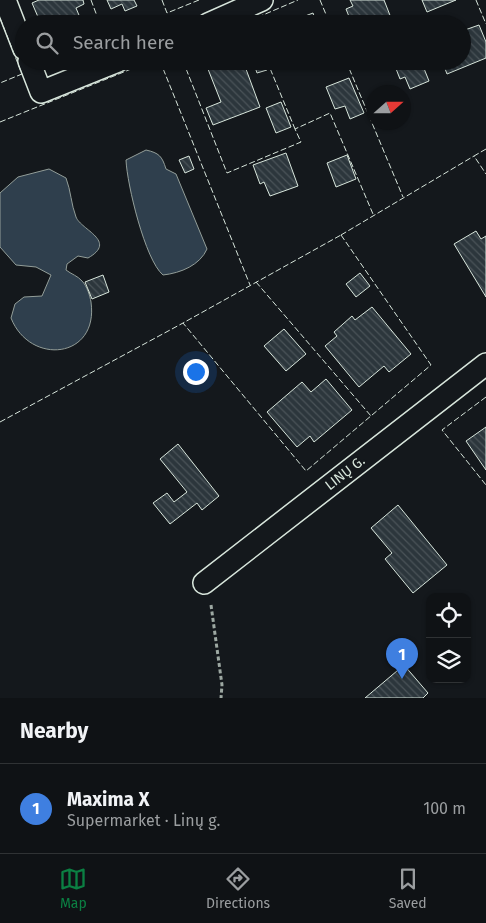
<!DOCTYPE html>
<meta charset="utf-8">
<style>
body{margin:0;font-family:"Fira Sans",sans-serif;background:#181b1e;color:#f1f3f6}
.controls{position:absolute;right:15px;bottom:15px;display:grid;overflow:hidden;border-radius:10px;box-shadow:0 1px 4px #0004}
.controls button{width:45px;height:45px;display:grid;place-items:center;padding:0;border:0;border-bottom:1px solid #2f3234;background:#0f1215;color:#f1f3f6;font:25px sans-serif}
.compass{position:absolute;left:366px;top:85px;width:45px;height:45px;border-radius:50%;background:#0f1215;box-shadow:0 1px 4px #0004;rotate:69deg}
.you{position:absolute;left:195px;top:371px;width:18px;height:18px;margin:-12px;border:4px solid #fff;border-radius:50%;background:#1a73e8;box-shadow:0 0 0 8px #1a73e833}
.badge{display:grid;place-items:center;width:32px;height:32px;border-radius:50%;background:#0b8043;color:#fff;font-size:16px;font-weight:700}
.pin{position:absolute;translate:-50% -41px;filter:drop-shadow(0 1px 2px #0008)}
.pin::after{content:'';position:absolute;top:26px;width:18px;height:15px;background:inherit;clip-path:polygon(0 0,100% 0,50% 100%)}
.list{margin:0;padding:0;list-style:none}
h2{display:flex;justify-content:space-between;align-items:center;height:65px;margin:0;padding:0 20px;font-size:21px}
h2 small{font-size:16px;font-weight:400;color:#9b9ea0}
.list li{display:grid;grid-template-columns:32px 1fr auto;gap:15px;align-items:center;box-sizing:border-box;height:90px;padding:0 20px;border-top:1px solid #2f3234}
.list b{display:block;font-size:19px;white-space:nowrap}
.list p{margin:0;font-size:16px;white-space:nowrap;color:#9b9ea0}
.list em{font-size:16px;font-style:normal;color:#9b9ea0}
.icon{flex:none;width:28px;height:28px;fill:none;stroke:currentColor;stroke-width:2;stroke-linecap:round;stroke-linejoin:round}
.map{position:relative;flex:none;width:486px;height:698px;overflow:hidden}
.search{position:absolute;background:#0f1215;box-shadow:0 1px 4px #0004;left:15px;right:15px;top:15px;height:55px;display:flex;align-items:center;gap:12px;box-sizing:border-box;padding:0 18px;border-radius:28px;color:#9b9ea0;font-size:19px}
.sheet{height:155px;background:#0f1215}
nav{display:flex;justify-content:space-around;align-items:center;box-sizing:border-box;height:70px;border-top:1px solid #2f3234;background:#0f1215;font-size:14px;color:#9b9ea0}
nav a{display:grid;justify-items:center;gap:2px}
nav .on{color:#0b8043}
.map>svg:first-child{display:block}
.water{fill:#2f3f4d;stroke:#939e99}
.building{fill:url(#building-back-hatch);stroke:#d8e6dc}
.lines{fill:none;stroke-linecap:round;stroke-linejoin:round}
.minor-casing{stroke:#d8e6dc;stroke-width:24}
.path{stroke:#9da8a2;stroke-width:3;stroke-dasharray:4 2.5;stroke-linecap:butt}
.minor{stroke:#14181c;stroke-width:21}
.fence{stroke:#d8e6dc;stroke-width:1;stroke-dasharray:6 2.5;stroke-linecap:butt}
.labels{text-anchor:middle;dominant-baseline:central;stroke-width:4;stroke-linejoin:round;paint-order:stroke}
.street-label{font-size:14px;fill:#d8e6dc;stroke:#14181c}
</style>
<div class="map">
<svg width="486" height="698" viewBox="0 0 486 698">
<defs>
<pattern id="building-back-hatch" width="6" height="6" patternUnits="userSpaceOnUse" patternTransform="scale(1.25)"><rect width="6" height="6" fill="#2c363c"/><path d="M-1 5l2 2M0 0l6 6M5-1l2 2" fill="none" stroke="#4a5358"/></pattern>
</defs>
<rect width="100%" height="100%" fill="#14181c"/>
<g class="water">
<path d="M146 150C159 153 162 156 166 169L176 174 207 249C200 265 181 273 163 275 145 260 127 184 126 160Z"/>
<path d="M49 169 66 178C71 191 71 204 76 217 81 230 118 241 88 258L78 256 67 264 66 270C71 274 78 276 82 281 87 286 90 296 91 302 99 359 30 366 11 318L15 304 24 297 42 296 51 275 36 267 16 265 0 247V193L18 177Z"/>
</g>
<g class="building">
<polygon points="39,0 83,0 84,4 76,8 81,20 72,24 41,24 32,3"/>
<polygon points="107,0 134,0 137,6 125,11 122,4 111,9"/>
<polygon points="350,0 384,0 393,23 352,24 346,9 353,6"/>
<polygon points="422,0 456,0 427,12"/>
<polygon points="313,13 317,24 293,24 292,21"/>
<polygon points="479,25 486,42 486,58 447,74 442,61 462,61 462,31"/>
<polygon points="214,61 243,61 260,107 213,125 206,108 221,102 206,64"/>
<polygon points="253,61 264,61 267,70 257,73"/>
<polygon points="291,61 310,61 294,68"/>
<polygon points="314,61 332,61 333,62 317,69"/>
<polygon points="393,61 421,61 429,81 410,89 405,77 400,79"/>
<polygon points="349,78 364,113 350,119 345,106 335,109 326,87"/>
<polygon points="281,102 291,127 276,133 266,108"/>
<polygon points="286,153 298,186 270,196 264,182 260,184 253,165"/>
<polygon points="347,155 356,179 336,187 327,163"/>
<polygon points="189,156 194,169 185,173 179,160"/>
<polygon points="476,231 481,239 486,236 486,297 454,244"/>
<polygon points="360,273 370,286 356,297 346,284"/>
<polygon points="103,275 109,292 92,299 85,282"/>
<polygon points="372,307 411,354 389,372 384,366 359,387 325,346 337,336 334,332 352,316 355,320"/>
<polygon points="284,329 306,354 286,371 264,346"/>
<polygon points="326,379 352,410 314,442 310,436 297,447 267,412 302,382 311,392"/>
<polygon points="486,427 486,470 466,441"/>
<polygon points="178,444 219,496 202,510 197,503 170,524 153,503 167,493 174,502 187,492 160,459"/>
<polygon points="398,505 447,565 413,593 385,559 392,553 371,528"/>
<polygon points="404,665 428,693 423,698 365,698"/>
</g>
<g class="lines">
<defs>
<g id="minor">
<polyline points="5,0 24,49"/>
<polyline points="208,24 262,0"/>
<polyline points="29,61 41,92 118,61"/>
<polyline points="204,583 486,364"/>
</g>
</defs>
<use href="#minor" class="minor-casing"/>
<polyline class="path" points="211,605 222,685 221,698"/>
<use href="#minor" class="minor"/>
<g class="fence">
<polyline points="91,0 100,24"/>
<polyline points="162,0 167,13 199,0"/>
<polyline points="320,0 330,24"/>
<polyline points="476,0 486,24"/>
<polyline points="0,18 22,74 0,83"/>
<polyline points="139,24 150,19"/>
<polyline points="242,24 298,0"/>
<polyline points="160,61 250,285"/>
<polyline points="183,61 227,173 301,142 295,129 330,113 373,214"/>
<polyline points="267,61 295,129"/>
<polyline points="346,61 403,197"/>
<polyline points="37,64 47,61"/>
<polyline points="0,122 151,61"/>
<polyline points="486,149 474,156 486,174"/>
<polygon points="341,235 431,365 306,471 183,323"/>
<polyline points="341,235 474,156"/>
<polyline points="256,282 371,416"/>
<polyline points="486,397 442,430 486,485"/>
<polyline points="0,422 183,323"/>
</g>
</g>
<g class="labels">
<g class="street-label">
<text transform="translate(345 473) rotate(-38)">LINŲ G.</text>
</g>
</g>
</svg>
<div class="controls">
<button><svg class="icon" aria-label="locate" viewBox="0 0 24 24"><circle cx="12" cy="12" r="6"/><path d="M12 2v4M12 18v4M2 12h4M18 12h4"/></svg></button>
<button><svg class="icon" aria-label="layers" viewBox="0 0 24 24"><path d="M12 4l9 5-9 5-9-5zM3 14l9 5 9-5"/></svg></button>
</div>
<svg class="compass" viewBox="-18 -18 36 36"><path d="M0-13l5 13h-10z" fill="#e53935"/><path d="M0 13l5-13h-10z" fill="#9b9ea0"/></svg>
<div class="you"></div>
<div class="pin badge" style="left:402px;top:679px;background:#3f7fe0">1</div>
<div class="search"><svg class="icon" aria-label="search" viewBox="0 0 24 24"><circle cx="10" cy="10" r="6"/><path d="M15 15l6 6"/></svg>Search here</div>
</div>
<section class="sheet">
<h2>Nearby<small></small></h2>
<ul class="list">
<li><span class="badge" style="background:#3f7fe0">1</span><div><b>Maxima X</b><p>Supermarket · Linų g.</p></div><em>100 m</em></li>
</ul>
</section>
<nav>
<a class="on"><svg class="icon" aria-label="map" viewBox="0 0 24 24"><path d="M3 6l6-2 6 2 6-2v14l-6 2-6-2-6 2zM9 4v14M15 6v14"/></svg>Map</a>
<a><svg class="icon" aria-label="directions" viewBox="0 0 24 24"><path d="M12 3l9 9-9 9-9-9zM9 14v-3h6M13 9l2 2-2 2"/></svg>Directions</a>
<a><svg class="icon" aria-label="saved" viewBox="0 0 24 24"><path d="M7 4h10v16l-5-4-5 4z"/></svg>Saved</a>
</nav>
